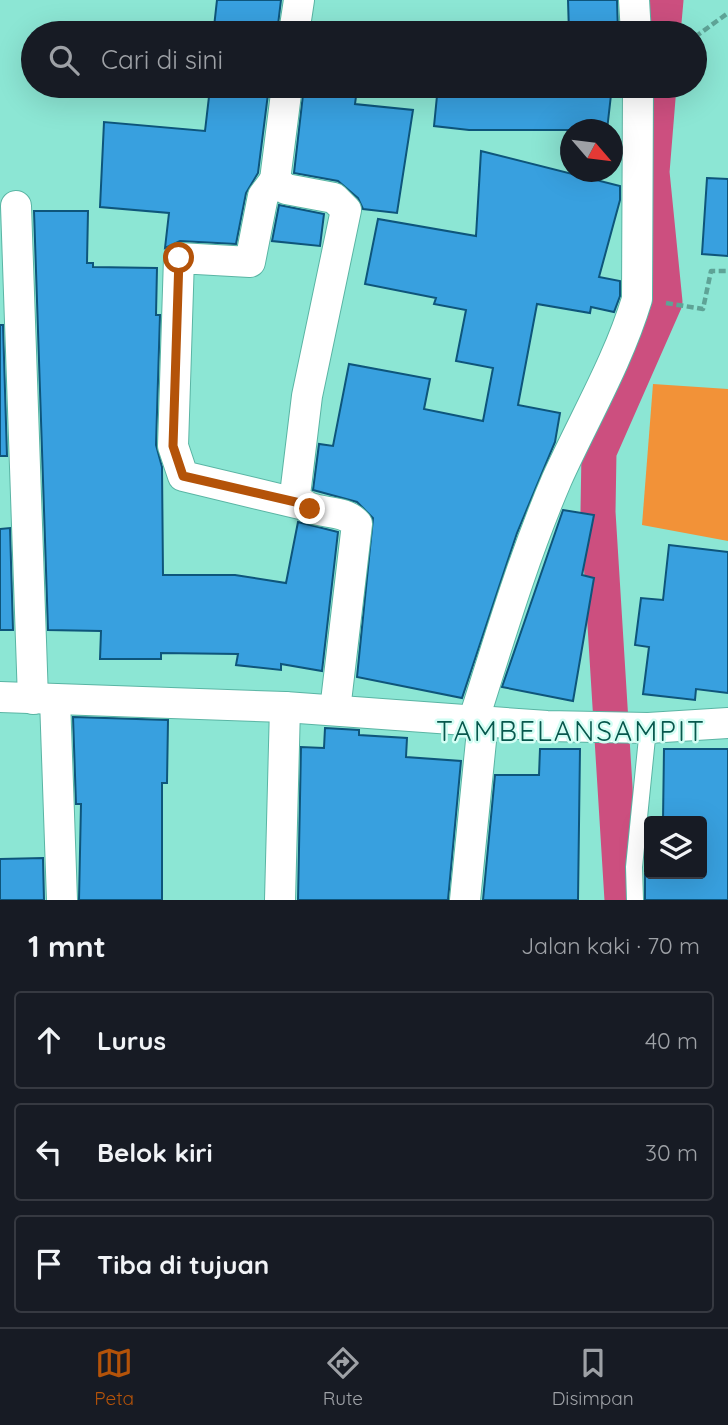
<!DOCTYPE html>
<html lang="id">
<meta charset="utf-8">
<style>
body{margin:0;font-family:Quicksand,sans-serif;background:#20242c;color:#f1f3f6}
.controls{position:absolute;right:21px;bottom:21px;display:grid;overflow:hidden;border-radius:7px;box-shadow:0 7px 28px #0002}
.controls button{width:63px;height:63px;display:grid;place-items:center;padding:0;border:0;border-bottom:2px solid #363941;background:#171b24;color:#f1f3f6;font:35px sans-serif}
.compass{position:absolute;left:560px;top:119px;width:63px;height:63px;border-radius:50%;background:#171b24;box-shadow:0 7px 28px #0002;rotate:118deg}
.stop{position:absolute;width:21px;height:21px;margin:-16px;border:5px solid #b45309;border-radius:50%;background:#fff}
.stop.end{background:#b45309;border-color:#fff;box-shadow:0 2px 7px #0008}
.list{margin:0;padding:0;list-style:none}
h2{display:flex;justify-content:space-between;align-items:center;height:91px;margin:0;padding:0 28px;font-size:30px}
h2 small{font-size:23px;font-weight:400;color:#9ea1a6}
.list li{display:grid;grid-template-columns:46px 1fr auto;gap:21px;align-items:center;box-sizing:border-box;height:98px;margin:0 14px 14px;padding:0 14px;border:2px solid #363941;border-radius:7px}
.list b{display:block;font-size:26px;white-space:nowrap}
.list em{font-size:23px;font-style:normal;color:#9ea1a6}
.icon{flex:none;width:38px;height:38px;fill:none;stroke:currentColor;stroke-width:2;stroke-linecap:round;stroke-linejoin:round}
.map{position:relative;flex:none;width:728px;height:900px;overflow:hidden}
.search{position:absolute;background:#171b24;box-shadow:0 7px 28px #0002;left:21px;right:21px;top:21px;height:77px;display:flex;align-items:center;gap:18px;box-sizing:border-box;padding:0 24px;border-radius:38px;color:#9ea1a6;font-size:26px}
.sheet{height:427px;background:#171b24}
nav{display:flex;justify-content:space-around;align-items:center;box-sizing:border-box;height:98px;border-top:2px solid #363941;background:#171b24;font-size:19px;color:#9ea1a6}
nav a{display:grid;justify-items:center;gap:4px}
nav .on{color:#b45309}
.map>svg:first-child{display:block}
.green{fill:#f29238}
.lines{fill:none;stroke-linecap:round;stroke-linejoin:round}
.canal{stroke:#cc4f7f;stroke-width:35}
.building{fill:#38a0df;stroke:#0e557b;stroke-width:2}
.lane-casing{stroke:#5ab5a4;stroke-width:18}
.street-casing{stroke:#5ab5a4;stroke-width:32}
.path{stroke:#5ea396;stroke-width:4.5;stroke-dasharray:7 3.5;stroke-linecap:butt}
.lane{stroke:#fff;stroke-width:16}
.street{stroke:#fff;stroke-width:30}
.route{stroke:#b45309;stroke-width:9}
.labels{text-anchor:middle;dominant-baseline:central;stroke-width:5;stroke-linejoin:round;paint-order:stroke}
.quarter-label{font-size:28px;letter-spacing:2px;fill:#08584d;stroke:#d3fef4}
</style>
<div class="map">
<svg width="728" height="900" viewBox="0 0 728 900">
<rect width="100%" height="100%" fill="#8ce6d4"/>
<polygon class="green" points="653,384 728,389 728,541 642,525"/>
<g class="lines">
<g class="canal">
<polyline points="663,33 666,0"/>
<polyline points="622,900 598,512 599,452 665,302 652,172 659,86"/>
</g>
</g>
<g class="building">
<polygon points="217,0 281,0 277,33 214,27"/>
<polygon points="568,0 617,0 618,33 569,33"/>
<polygon points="304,86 357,89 355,104 413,110 397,213 363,209 358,198 338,181 294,173"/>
<polygon points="438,86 612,86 607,130 469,130 434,126"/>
<polygon points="210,88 268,94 258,173 246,193 236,244 180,241 165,248 169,213 100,207 104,122 205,131"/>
<polygon points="481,151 620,186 620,200 599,277 620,281 620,296 614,312 591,307 590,313 537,304 518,405 560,413 555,442 517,533 462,698 357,677 373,518 357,502 313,490 319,444 333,446 349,364 430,379 424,409 483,421 493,368 456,361 466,310 434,304 436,298 365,284 378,219 476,236"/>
<polygon points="707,178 728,179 728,256 702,254"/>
<polygon points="279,205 324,214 320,246 272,241"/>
<polygon points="34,211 88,211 87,263 93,263 93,267 157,268 156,315 160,315 156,445 162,467 163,575 235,575 286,583 298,522 338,532 322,671 281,664 281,670 236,665 238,654 161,653 161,659 100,659 101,631 48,630"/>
<polygon points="0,325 3,325 7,456 0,456"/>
<polygon points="563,510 594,515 582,575 594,578 573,701 502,687"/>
<polygon points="10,528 13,630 0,630 0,529"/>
<polygon points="669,545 728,552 728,693 696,689 695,700 643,694 649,647 635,645 641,598 663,600"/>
<polygon points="73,717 168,720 167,783 162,783 162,900 79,900 81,804 76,804"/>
<polygon points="325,728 359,730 359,735 407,738 406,757 461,761 448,900 298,900 301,747 324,748"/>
<polygon points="540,749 580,749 578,900 483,900 495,775 539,775"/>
<polygon points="664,749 728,749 728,900 645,900 645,874 702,874 702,821 663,821"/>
<polygon points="43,858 44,900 0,900 0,859"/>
</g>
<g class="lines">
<defs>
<polyline id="lane" points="635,900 634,867 648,728"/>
<g id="street">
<polyline points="634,0 636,33"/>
<polyline points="294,33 299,0"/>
<path d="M287 86 275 180 286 189 334 198 346 210 307 396 295 495C308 519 341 505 357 524L335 710"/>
<polyline points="275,180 263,196 250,262 179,258 173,446 183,476 300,504"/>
<polyline points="16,206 33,699"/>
<polyline points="0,697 285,707 547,726 648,728 728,723"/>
<polyline points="55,699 62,900"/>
<path d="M473 722C499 640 523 558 557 479 584 419 618 362 637 299L638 86"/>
<polyline points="280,900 285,707"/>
<polyline points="465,900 483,721"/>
</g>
</defs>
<use href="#lane" class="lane-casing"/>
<use href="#street" class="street-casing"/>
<g class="path">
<polyline points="695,37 728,13"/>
<polyline points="666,303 703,309 711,271 728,271"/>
</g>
<use href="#lane" class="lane"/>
<use href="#street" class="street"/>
</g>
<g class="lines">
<polyline class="route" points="179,258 173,446 183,476 300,503 310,509"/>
</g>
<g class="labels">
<g class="quarter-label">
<text x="571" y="730">TAMBELANSAMPIT</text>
</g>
</g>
</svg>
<div class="controls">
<button><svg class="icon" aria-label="layers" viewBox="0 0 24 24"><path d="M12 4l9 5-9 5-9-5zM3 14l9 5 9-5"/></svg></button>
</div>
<svg class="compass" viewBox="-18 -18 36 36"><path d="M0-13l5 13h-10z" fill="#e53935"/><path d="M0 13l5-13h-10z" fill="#9ea1a6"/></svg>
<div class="stop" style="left:179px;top:258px"></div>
<div class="stop end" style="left:310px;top:509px"></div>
<div class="search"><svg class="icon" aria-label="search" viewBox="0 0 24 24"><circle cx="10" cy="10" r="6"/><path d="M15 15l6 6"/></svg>Cari di sini</div>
</div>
<section class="sheet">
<h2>1 mnt<small>Jalan kaki · 70 m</small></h2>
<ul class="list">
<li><svg class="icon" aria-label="ahead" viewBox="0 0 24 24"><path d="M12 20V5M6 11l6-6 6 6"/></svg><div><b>Lurus</b></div><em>40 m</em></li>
<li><svg class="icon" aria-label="left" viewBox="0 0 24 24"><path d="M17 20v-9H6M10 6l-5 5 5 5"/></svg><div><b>Belok kiri</b></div><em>30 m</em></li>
<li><svg class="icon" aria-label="arrive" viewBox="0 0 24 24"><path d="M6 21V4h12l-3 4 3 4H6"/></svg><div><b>Tiba di tujuan</b></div></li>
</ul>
</section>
<nav>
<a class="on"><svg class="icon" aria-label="map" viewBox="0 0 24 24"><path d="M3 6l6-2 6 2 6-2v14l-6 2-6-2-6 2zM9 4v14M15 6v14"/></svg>Peta</a>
<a><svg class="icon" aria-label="directions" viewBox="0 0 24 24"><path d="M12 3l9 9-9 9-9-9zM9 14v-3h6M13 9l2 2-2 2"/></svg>Rute</a>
<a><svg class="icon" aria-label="saved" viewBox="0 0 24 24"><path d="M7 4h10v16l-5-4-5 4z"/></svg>Disimpan</a>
</nav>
